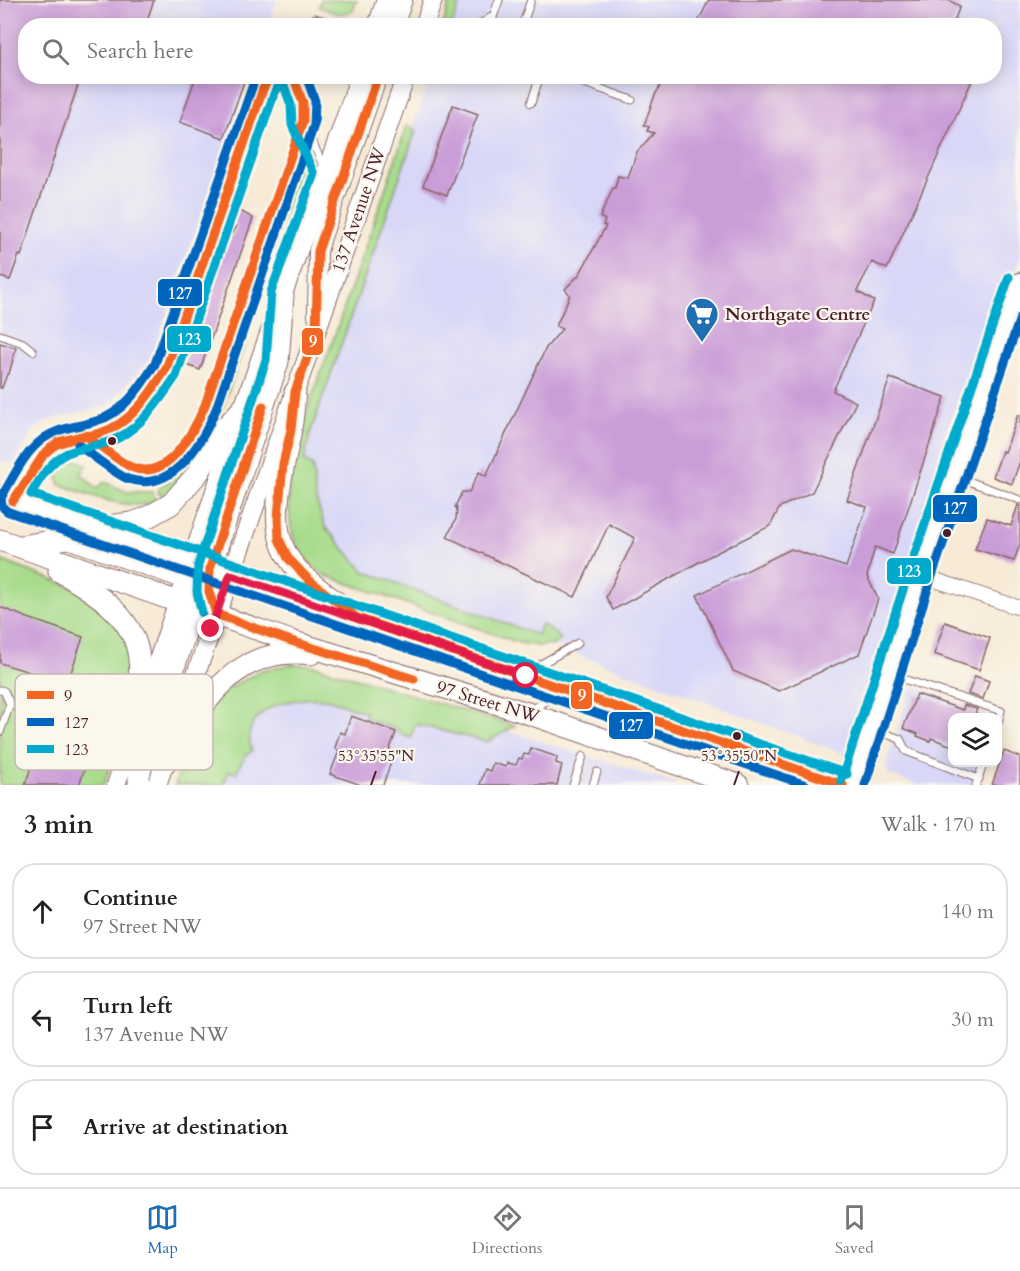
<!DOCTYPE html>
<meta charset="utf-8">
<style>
body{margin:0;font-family:Cardo,serif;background:#f2f2f2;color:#202124}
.controls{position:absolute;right:18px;bottom:18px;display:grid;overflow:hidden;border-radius:12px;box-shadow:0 3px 15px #0003}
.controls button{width:54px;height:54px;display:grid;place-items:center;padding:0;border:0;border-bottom:2px solid #e0e0e0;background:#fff;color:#202124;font:30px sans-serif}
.stop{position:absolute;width:18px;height:18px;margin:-14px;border:4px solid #e11d48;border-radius:50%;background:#fff}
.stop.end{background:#e11d48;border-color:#fff;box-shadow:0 2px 6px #0008}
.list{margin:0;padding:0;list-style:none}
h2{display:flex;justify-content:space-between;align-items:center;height:78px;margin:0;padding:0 24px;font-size:26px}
h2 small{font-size:20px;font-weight:400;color:#757577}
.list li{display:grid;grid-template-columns:39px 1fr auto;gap:18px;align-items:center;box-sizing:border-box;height:96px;margin:0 12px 12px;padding:0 12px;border:2px solid #e0e0e0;border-radius:24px}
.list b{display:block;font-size:22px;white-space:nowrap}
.list p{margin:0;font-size:20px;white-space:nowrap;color:#757577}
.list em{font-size:20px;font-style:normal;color:#757577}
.icon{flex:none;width:33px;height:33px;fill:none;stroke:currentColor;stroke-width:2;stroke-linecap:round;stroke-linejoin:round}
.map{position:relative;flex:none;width:1020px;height:785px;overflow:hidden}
.search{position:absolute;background:#fff;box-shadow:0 3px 15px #0003;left:18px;right:18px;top:18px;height:66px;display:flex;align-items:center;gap:15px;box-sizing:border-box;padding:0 21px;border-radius:24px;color:#757577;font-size:22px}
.sheet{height:402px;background:#fff}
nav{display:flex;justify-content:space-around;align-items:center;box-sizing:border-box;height:84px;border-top:2px solid #e0e0e0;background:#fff;font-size:16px;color:#757577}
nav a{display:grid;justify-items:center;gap:3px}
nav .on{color:#1f6fb2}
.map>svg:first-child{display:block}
.built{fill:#d8d7f8}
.green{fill:#a8dc8c;stroke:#797e5c;stroke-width:1.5}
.building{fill:#ca9dd8}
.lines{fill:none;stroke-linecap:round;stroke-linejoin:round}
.service-casing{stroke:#876667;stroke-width:9}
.minor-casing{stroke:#876667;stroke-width:16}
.tertiary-casing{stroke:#876667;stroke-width:19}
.secondary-casing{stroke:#876667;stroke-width:20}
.primary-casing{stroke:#876667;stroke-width:23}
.service{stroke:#fff;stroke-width:7}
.minor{stroke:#fff;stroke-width:14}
.tertiary{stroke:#fff;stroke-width:16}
.secondary{stroke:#fff;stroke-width:18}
.primary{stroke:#fff;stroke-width:21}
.bus-1-casing{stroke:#fbf7ec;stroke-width:14}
.bus-2-casing{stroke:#fbf7ec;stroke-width:14}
.bus-3-casing{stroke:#fbf7ec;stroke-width:14}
.bus-1{stroke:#f26522;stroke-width:9}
.bus-2{stroke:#0065bd;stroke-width:9}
.bus-3{stroke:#00a9ce;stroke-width:9}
.route{stroke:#e11d48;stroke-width:8}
.ticks{fill:none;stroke:#4a1f2b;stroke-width:2}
.bus-dot{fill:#4a1f2b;stroke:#fbf7ec;stroke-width:2}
.labels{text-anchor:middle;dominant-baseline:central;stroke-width:4.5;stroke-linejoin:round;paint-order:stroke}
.street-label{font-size:18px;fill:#4a1f2b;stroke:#fbf7ec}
.poi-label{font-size:18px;font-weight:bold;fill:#4a1f2b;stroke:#fbf7ec;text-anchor:start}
.key{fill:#fbf7ec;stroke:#c6b6b2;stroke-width:1.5}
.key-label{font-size:16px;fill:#4a1f2b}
.ticks-label{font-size:15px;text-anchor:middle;fill:#4a1f2b;stroke:#fbf7ec;stroke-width:4.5;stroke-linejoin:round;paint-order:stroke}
.line-badge{stroke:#fbf7ec;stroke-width:2}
.badge-label{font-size:16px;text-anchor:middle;font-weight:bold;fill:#fff}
</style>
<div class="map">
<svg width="1020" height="785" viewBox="0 0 1020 785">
<rect width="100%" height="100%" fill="#fbf7ec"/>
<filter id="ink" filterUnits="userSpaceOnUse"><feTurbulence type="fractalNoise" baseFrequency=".0167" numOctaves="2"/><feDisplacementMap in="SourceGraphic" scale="12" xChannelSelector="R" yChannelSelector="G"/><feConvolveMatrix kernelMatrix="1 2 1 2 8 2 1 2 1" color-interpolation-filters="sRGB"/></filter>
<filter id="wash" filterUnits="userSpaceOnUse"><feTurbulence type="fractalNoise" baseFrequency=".008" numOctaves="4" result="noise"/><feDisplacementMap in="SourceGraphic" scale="24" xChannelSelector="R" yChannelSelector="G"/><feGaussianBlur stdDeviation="1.35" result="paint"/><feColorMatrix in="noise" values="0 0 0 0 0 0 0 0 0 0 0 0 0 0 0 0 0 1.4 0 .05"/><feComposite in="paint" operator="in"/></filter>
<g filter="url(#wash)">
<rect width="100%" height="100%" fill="#f7ead6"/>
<g class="built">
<polygon points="0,0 277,0 267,25 26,26 26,76 249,77 152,356 107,406 46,421 34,429 13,465 0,461"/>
<polygon points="456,0 1020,0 1020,259 848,755 385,583 364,571 325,527 315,496 313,466 304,462 318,411 430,77 994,76 994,26 447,25"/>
<polygon points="336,677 680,785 204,785 221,735"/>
<polygon points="912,686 985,711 988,717 952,718 952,762 979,763 971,785 919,785 889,775 885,766"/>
</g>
<g class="green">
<polygon points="321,0 357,0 353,11 339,14 319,7"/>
<polygon points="450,0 461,0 452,25 443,25"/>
<path d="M407 125 416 130 310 434 304 461 313 466 315 496 325 527 364 571 537 635 541 624 561 638 552 646 547 644 539 646 520 643 324 575C299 557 291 542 289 510 287 453 314 393 333 340 358 268 383 197 407 125Z"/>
<path d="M300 159 305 161 304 174 300 186 295 185 293 192 241 339 246 341C232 381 219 425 196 461 188 474 177 486 168 498L158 493 159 487C180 477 193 459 202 438Z"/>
<path d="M76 460 87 465 81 473 97 489 104 482 107 483 127 492H152L156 501C128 513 87 493 59 484L58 472 62 464Z"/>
<polygon points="0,560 77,589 122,630 130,651 127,711 104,785 0,785"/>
<path d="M293 664 316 666 515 726 487 742 415 724 411 738 400 734V731L365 718 366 713C354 709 342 703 330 700 298 694 236 707 252 751L245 756 236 773 229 771 223 785H175L191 738 222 692 262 670Z"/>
</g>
<g id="blocks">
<g class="building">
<polygon points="0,0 154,0 145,26 26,26 26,76 81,76 21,256 19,255 10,280 0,277"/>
<polygon points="709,0 948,0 960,6 952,26 696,26"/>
<polygon points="196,76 246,76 224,138 180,122"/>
<polygon points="666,76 974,76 887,269 872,262 858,289 858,292 874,301 833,391 856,402 812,492 780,507 770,526 710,556 613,610 606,597 635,538 609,524 575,597 447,537 456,519 457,508 455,507 462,492 469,492 479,472 486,476 546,348 562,329 556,326 570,295 565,289 579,275 606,226 603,225 605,220 600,217 613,188 615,188 618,176 628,178 637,152 654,133 647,131 649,127 644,125 655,95"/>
<polygon points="453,105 478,114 447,195 423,186"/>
<polygon points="238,210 253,218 200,370 184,364 206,299 220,265 217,263 237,226 231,223"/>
<polygon points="0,343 16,348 9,374 7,374 2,388 0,388"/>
<polygon points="890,378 945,397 893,554 875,547 867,576 878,599 859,654 779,691 733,671 697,595 791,549 846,567 867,507 847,500"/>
<polygon points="1018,415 1020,415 1020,461 1012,484 993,477 1002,451 1005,452"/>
<polygon points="1018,505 1020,506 1020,544 1014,561 975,549 987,518 1011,526"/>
<polygon points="0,607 28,618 83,637 66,687 38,678 39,675 0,663"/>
<polygon points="945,622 990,638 979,670 934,654"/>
<polygon points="975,676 989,681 983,699 968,694"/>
<polygon points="57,694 106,708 79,785 25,785 36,752 39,752 50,720 47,719"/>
<polygon points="917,694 963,710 964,705 977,709 975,714 979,716 979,717 952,717 952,746 931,738 930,741 917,736 918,734 903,728"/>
<polygon points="351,716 396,732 388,754 393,756 383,785 361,785 330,774 339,751 335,748 340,732 345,734"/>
<polygon points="531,748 557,757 556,763 562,765 557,785 480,785 485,769 490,771 493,763 506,767 507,763 516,765 519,758 522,759 524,754 529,755"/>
<polygon points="1004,751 1020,757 1020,785 992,785"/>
</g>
</g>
</g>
<g filter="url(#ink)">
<use href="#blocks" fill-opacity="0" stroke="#876667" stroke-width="1.5"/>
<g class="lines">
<defs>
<g id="service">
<polyline points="308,26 315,18 341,26"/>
<polyline points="477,26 493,16"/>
<polyline points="490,26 499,0"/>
<polyline points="522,26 531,0"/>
<polyline points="565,76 632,100"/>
<polyline points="531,103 540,76"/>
<polyline points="303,121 324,168"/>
<polyline points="0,335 23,343 33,351"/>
<path d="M85 435 131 467C169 480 194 433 205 405L303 121V103L293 76"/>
<polyline points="955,476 1020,500"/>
<path d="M15 499C25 483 34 461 48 449 66 435 89 439 109 430 133 418 152 391 166 369L263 89 270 76"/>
<polyline points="529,673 541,664 578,643"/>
<polyline points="888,674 1001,711 998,723"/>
<polyline points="0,690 4,691 10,704 0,732"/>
<polyline points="532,709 551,698 556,691"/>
<polyline points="871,728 900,739 906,751 979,779"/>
<polyline points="573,785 583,756"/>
<polyline points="593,785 597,772"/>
<polyline points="976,785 984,762"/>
</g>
<polyline id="minor" points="920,575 1020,608"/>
<polyline id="tertiary" points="852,785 920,575 1020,281"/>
<g id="secondary">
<polyline points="377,26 386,0"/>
<polyline points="394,26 403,0"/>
<polyline points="424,26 433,0"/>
<polyline points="317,316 318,251 322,237 378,76"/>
<polyline points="116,785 243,408 360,76"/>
<polyline points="157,785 406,76"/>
</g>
<g id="primary">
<path d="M295 392C294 404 293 417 291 429 285 466 266 521 287 555 299 577 325 593 344 608"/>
<polyline points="0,496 843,785"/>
<polyline points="99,527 132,523 146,518 171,504 199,472 223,430 243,408"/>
<polyline points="0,540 291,641 524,712 738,785"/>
<polyline points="21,546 69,538 185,578 197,580 222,577"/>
<path d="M59 571C90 589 131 613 138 652 142 674 138 699 136 721"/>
<polyline points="216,614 209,591 210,568 278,362 283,295"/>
<path d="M165 764C201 708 232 644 311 654"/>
<polyline points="139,785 139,775 198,594"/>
</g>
</defs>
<use href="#service" class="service-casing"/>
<use href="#minor" class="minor-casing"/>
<use href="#tertiary" class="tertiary-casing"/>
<use href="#secondary" class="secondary-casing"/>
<use href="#primary" class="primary-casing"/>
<use href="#service" class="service"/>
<use href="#minor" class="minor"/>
<use href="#tertiary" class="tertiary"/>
<use href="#secondary" class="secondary"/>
<use href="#primary" class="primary"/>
<defs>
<g id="bus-1">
<polyline points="378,76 318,251 316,332 295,392 291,430 283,464 278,517 279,539 288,558 309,580 357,618 843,785"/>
<path d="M51 447C67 438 83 438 100 433 131 424 150 394 166 369L263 89 270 76"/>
<path d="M13 501 44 454 58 442 85 435C98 444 118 461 131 467 168 483 194 431 205 405L303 121V103L293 76"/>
<polyline points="216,614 291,641 414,679"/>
<polyline points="216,614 209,591 210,568 263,406"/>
</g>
<g id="bus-2">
<path d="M256 76 155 364C141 386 123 414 96 421 78 427 59 427 43 439 24 453 14 476 2 496 0 503 2 509 9 512L806 785"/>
<path d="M78 445C91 454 115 474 128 479 173 494 202 443 216 409L314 125 315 101 306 76"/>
<polyline points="865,785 931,579 1020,318"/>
</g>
<g id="bus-3">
<path d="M281 82 274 94 176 376C161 398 145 423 120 437 106 445 91 446 76 450 53 456 42 475 31 494L847 774"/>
<polyline points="202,613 197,592 198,565 266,360 271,292 314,174 292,125 291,105 282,80"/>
<polyline points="841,781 909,571 1009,277"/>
</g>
</defs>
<use href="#bus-1" class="bus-1-casing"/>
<use href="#bus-2" class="bus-2-casing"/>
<use href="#bus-3" class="bus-3-casing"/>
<use href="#bus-1" class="bus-1"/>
<use href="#bus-2" class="bus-2"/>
<use href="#bus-3" class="bus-3"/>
</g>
</g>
<g class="lines" filter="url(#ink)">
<polyline class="route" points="211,629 230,575 526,676"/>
</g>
<path class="ticks" d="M371 785 376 771M734 785 739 771"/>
<defs>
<symbol id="supermarket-pin" viewBox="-11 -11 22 30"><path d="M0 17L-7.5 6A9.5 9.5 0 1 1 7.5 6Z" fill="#1f6fb2" stroke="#fbf7ec"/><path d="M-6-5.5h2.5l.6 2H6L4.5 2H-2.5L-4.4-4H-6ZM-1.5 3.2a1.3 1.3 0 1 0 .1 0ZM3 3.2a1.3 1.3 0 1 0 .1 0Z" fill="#fff"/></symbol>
</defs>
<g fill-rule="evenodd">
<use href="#supermarket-pin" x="683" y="295" width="38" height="52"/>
</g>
<g class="bus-dot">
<circle cx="112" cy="441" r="5"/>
<circle cx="947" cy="533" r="5"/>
<circle cx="737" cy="736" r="5"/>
</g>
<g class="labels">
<g class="street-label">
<text transform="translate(359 210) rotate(-71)">137 Avenue NW</text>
<text transform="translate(488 702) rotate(17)">97 Street NW</text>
</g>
<g class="poi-label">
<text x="725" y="314">Northgate Centre</text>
</g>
</g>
<rect x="15" y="674" width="198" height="96" rx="9" class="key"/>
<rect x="27" y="691" width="27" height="8" fill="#f26522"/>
<rect x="27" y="718" width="27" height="8" fill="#0065bd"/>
<rect x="27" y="745" width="27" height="8" fill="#00a9ce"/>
<g class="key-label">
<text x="64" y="701">9</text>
<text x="64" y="728">127</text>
<text x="64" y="755">123</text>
</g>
<g class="ticks-label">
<text x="376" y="761">53°35'55"N</text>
<text x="739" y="761">53°35'50"N</text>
</g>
<g class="line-badge">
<rect x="157" y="278" width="46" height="29" rx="6" fill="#0065bd"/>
<rect x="166" y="325" width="46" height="28" rx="6" fill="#00a9ce"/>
<rect x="301" y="327" width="23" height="29" rx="6" fill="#f26522"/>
<rect x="932" y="494" width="46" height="29" rx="6" fill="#0065bd"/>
<rect x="886" y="557" width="46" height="28" rx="6" fill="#00a9ce"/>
<rect x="570" y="681" width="23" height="29" rx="6" fill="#f26522"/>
<rect x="608" y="711" width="46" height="29" rx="6" fill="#0065bd"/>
</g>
<g class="badge-label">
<text x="180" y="299">127</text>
<text x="189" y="345">123</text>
<text x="313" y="347">9</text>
<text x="955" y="514">127</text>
<text x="909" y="577">123</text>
<text x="582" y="701">9</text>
<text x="631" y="731">127</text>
</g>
</svg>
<div class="controls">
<button><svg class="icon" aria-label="layers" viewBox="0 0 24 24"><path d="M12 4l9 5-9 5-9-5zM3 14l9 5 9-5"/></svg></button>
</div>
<div class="stop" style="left:526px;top:676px"></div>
<div class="stop end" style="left:211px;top:629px"></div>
<div class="search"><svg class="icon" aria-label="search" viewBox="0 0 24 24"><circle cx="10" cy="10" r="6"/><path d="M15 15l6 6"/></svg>Search here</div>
</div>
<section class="sheet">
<h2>3 min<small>Walk · 170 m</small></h2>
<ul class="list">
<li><svg class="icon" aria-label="ahead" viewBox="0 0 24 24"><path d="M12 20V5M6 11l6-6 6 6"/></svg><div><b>Continue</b><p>97 Street NW</p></div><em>140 m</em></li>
<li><svg class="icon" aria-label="left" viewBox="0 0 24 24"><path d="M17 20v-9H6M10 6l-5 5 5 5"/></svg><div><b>Turn left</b><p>137 Avenue NW</p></div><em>30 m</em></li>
<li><svg class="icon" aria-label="arrive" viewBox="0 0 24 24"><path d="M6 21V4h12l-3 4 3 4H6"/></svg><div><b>Arrive at destination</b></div></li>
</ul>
</section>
<nav>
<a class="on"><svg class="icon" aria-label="map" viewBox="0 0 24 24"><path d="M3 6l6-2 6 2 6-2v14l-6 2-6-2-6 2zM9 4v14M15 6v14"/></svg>Map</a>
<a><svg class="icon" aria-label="directions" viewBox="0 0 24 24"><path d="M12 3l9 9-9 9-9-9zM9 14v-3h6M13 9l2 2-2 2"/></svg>Directions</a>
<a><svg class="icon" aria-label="saved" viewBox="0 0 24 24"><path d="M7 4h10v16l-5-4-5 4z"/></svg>Saved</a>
</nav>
